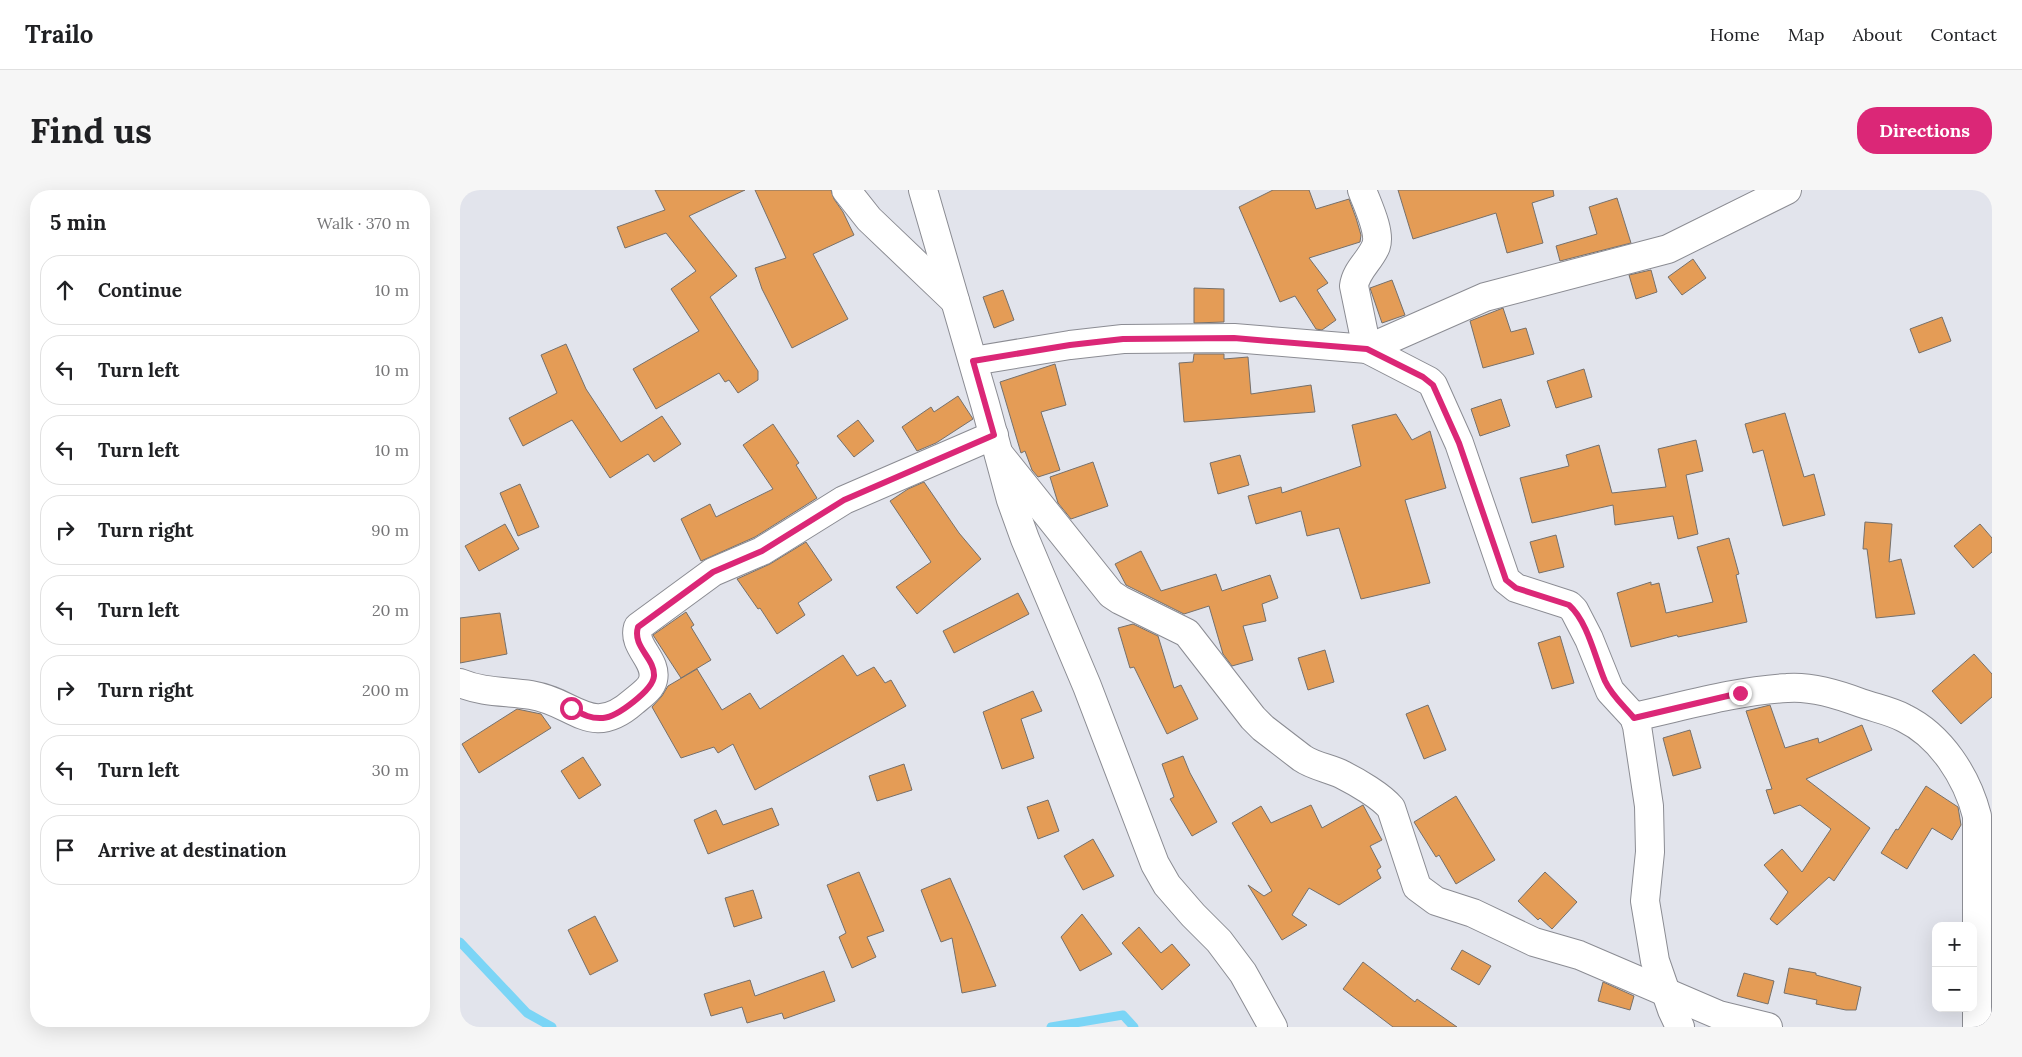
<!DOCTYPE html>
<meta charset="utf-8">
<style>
body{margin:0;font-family:Lora,serif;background:#f6f6f6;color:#202124}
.controls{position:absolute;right:15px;bottom:15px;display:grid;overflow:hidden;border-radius:10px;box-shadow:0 5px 20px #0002}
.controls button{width:45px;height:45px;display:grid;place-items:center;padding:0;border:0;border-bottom:1px solid #e0e0e0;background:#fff;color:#202124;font:25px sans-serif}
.stop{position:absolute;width:15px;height:15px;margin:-11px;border:4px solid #db2777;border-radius:50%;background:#fff}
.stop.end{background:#db2777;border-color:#fff;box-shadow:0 1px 5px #0008}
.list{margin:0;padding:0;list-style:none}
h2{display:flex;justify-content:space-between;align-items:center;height:65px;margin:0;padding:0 20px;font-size:21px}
h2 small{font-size:16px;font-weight:400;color:#757577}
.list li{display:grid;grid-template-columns:32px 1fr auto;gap:15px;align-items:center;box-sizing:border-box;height:70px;margin:0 10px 10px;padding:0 10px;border:1px solid #e0e0e0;border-radius:20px}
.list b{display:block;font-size:19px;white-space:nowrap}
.list em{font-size:16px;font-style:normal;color:#757577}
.icon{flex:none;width:28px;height:28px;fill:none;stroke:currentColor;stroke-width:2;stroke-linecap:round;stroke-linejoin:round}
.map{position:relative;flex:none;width:1532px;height:837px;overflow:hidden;border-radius:20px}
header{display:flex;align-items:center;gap:30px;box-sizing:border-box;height:70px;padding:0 25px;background:#fff;border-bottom:1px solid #e0e0e0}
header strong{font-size:24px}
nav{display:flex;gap:28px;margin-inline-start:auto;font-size:18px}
.intro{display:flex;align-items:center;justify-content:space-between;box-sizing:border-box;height:120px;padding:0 30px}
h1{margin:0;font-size:35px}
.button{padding:12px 22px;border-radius:20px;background:#db2777;color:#fff;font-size:18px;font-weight:700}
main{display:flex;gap:30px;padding:0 30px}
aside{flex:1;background:#fff;border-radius:20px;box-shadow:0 5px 20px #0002}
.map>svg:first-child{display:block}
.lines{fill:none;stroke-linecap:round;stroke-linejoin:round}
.stream{stroke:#7bd5f6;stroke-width:9}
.building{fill:#e49c56;stroke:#76706b}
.minor-casing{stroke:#8b8c93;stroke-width:30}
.minor{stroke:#fff;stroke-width:28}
.route{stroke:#db2777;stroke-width:6}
</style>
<header>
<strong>Trailo</strong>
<nav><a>Home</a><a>Map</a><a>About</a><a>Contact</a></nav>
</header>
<div class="intro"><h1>Find us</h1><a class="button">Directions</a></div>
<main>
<aside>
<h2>5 min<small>Walk · 370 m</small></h2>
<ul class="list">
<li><svg class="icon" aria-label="ahead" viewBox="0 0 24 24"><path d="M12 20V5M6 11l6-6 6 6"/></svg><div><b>Continue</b></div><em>10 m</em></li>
<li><svg class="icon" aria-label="left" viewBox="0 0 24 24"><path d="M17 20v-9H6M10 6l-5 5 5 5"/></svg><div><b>Turn left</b></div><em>10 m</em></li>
<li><svg class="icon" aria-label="left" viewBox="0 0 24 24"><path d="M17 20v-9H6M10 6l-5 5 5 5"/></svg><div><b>Turn left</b></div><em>10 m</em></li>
<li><svg class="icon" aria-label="right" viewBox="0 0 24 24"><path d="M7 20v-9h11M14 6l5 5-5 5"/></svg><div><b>Turn right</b></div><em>90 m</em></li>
<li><svg class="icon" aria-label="left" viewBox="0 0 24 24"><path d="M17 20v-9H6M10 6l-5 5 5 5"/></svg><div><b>Turn left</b></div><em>20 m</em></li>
<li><svg class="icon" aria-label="right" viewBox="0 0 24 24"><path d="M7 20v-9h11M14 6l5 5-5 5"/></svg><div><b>Turn right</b></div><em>200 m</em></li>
<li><svg class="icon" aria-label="left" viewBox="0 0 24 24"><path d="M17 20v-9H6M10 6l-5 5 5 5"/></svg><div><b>Turn left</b></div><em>30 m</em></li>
<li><svg class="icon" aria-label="arrive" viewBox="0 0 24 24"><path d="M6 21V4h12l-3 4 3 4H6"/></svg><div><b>Arrive at destination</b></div></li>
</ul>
</aside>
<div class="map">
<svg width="1532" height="837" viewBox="0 0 1532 837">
<rect width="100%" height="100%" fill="#e2e4ec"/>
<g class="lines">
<g class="stream">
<polyline points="0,752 67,823 92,837"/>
<polyline points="591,837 663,825 674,837"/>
</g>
</g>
<g class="building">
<polygon points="195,0 285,0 229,26 277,86 250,107 298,181 298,190 278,203 269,190 265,192 259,183 196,219 173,179 239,141 211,99 236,81 206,43 165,58 157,37 205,20"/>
<polygon points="295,0 371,0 374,9 383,22 394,45 353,64 388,129 332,158 302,99 295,78 326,68"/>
<polygon points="813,0 849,0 856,19 889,9 896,28 901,45 900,52 849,68 868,93 857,100 876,130 862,140 856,139 835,106 820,112 779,17"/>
<polygon points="938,0 1093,0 1094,6 1072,13 1083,53 1047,63 1036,23 953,49"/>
<polygon points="1157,8 1171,53 1100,71 1096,56 1137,44 1129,17"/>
<polygon points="1233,69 1246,88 1222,105 1208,87"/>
<polygon points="1191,80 1197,102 1176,109 1169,85"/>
<polygon points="932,90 945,125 922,133 910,98"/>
<polygon points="734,98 764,99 764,132 734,133"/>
<polygon points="543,100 554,130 534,138 523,107"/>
<polygon points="1043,118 1051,142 1066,138 1074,164 1023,178 1010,131"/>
<polygon points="1482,127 1491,151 1459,163 1450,139"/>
<polygon points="106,154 126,199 161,252 202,226 221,254 194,272 188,264 150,288 112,230 63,256 49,228 97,203 81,165"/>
<polygon points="734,164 764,164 764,169 788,167 791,204 851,195 855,222 724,232 719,173 733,172"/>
<polygon points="595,174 606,215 581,222 600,280 578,287 572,280 565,261 561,263 540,192"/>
<polygon points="1124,179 1132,207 1096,218 1087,191"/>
<polygon points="498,206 513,229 476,253 457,261 442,237 471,217 474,222"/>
<polygon points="1041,209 1050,236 1020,246 1011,219"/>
<polygon points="1325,223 1344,287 1354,284 1365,325 1323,336 1303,260 1293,263 1285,234"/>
<polygon points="936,224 952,250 970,241 986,298 945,310 970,393 901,409 879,338 847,346 841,321 796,334 788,306 821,297 822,303 901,276 892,235"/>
<polygon points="398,230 414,251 394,267 377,246"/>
<polygon points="313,234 339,273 336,275 357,308 295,347 241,371 221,329 250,314 256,327 313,299 283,255"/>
<polygon points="1236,250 1243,281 1226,285 1238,344 1218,349 1213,326 1155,335 1153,315 1072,333 1060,288 1109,276 1106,265 1139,255 1152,303 1206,297 1198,259"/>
<polygon points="780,265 789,295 758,304 750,273"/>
<polygon points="633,272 648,316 611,329 598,313 590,287"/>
<polygon points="464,292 499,343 521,369 457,424 436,397 471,372 430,311 448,299"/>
<polygon points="60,294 79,337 58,346 40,303"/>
<polygon points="1405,332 1432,334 1429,372 1441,369 1455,424 1416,428 1407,359 1403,359"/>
<polygon points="45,334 59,359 19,381 5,356"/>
<polygon points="1520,334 1532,348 1532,362 1513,378 1494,356"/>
<polygon points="1096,345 1104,377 1079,383 1070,352"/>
<polygon points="1269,348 1279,384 1276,385 1287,432 1218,447 1217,445 1171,457 1157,403 1191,392 1191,395 1199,393 1206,423 1253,412 1237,357"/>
<polygon points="346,352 372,390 338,413 345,425 317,444 300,418 298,419 277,389 310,374"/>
<polygon points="681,361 701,401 756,384 762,401 810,385 818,408 802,414 806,431 783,436 793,470 772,476 763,464 749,416 724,424 666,395 655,374"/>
<polygon points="558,403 569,424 494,463 483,441"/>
<polygon points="226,422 234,435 231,437 251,470 221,488 193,445"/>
<polygon points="40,423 47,464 0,473 0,428"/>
<polygon points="673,434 698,446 714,498 721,495 738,529 707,544 674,477 670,478 658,438"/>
<polygon points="1100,446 1114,493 1092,499 1078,453"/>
<polygon points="865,460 874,492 848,500 838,468"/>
<polygon points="1514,464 1532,484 1532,507 1501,534 1472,501"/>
<polygon points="383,465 397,486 414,477 425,493 431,490 446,516 295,600 273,554 258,563 254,557 221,568 192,517 202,506 208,496 237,479 262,520 290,503 300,519"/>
<polygon points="573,501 582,521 561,529 574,568 542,579 523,522"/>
<polygon points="968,515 986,560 964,569 946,524"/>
<polygon points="1310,515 1325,558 1358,548 1359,553 1402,535 1412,560 1346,589 1410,638 1374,691 1369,687 1317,735 1310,729 1328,702 1304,675 1322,659 1342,682 1371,639 1340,615 1314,624 1306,600 1312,599 1286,521"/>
<polygon points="57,519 81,524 91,538 19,583 2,554"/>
<polygon points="1230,540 1241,578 1213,586 1203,548"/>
<polygon points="723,566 730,583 757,632 732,646 710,609 714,607 702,574"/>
<polygon points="123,567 141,595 119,609 101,581"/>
<polygon points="444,574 452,600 417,611 409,586"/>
<polygon points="1466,596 1498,617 1501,635 1492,650 1472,638 1447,679 1421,663 1436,639 1438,640"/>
<polygon points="996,606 1035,670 996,694 979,665 976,667 954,632"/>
<polygon points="588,610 599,641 578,649 567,617"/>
<polygon points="851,615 862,638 903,615 922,650 910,656 921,677 917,680 921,688 879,715 849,698 832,725 847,735 822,750 788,695 804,706 812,701 772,633 801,616 811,633"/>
<polygon points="312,618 319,635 248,664 234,630 256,620 263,635"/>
<polygon points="633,649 654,686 623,700 604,666"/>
<polygon points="399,682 424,741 407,747 416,767 392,778 379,747 386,743 367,695"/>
<polygon points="1085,682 1117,712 1092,739 1080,728 1078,730 1058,711"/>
<polygon points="490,688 511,736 536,796 502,803 492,748 481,752 461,700"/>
<polygon points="293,700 302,728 274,737 265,708"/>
<polygon points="622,724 652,764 620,781 601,747"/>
<polygon points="135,726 158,771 130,785 108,740"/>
<polygon points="679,737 701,763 712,754 730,775 702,800 662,753"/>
<polygon points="1002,760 1031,776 1019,795 991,779"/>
<polygon points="903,772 955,812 957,809 997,837 933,837 883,799"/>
<polygon points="1329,778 1356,783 1356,785 1401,797 1396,820 1386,820 1356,814 1357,810 1324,803"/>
<polygon points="364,781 375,811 324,829 322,823 287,833 282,817 251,826 244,804 290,790 295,806"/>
<polygon points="1284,783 1314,791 1308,814 1277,806"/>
<polygon points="1143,792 1174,806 1170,820 1138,811"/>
</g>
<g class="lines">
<defs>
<g id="minor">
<polyline points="386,0 409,29 495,111"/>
<polyline points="463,0 525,214 551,310 565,349 627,496 695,674 707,695 733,725 759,751 783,783 813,837"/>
<path d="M902 0C907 14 921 42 916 56 910 71 896 80 894 96L907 159"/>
<polyline points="907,159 1025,107 1208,59 1327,0"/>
<polyline points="513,171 610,155 663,149 774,148 907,159 969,191 973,195 999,253 1046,390 1056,398 1109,415 1114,420 1129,449 1150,501 1174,527 1177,536 1189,616 1190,662 1185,711 1195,771 1212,820 1220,837"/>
<path d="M539 264 651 404 660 410 727 443 793 528 803 538 842 568C855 577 870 578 883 585 897 592 921 606 931 618L957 697 976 711 1013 723 1074 752 1119 765 1259 825 1308 837"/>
<path d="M0 493C24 503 47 501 71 505 115 512 131 549 173 512 180 506 191 499 193 490 198 470 172 457 178 437L253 382 302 361 384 310 534 245"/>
<path d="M1174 527C1225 516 1275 501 1327 498 1350 496 1380 505 1401 513 1415 518 1431 521 1444 528 1481 546 1507 587 1517 626V837"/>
</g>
</defs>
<use href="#minor" class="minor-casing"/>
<use href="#minor" class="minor"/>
</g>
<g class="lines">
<path class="route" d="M111 518C122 524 130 529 143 528 157 527 193 500 194 486 195 468 172 457 178 437L253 382 302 361 384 310 534 245 513 171 610 155 663 149 774 148 907 159 963 187 973 195 999 253 1046 390 1056 398 1109 415C1128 432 1135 468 1145 491 1152 506 1164 516 1174 528L1280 503"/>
</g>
</svg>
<div class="controls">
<button>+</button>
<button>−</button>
</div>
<div class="stop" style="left:111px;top:518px"></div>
<div class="stop end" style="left:1280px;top:503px"></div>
</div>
</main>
